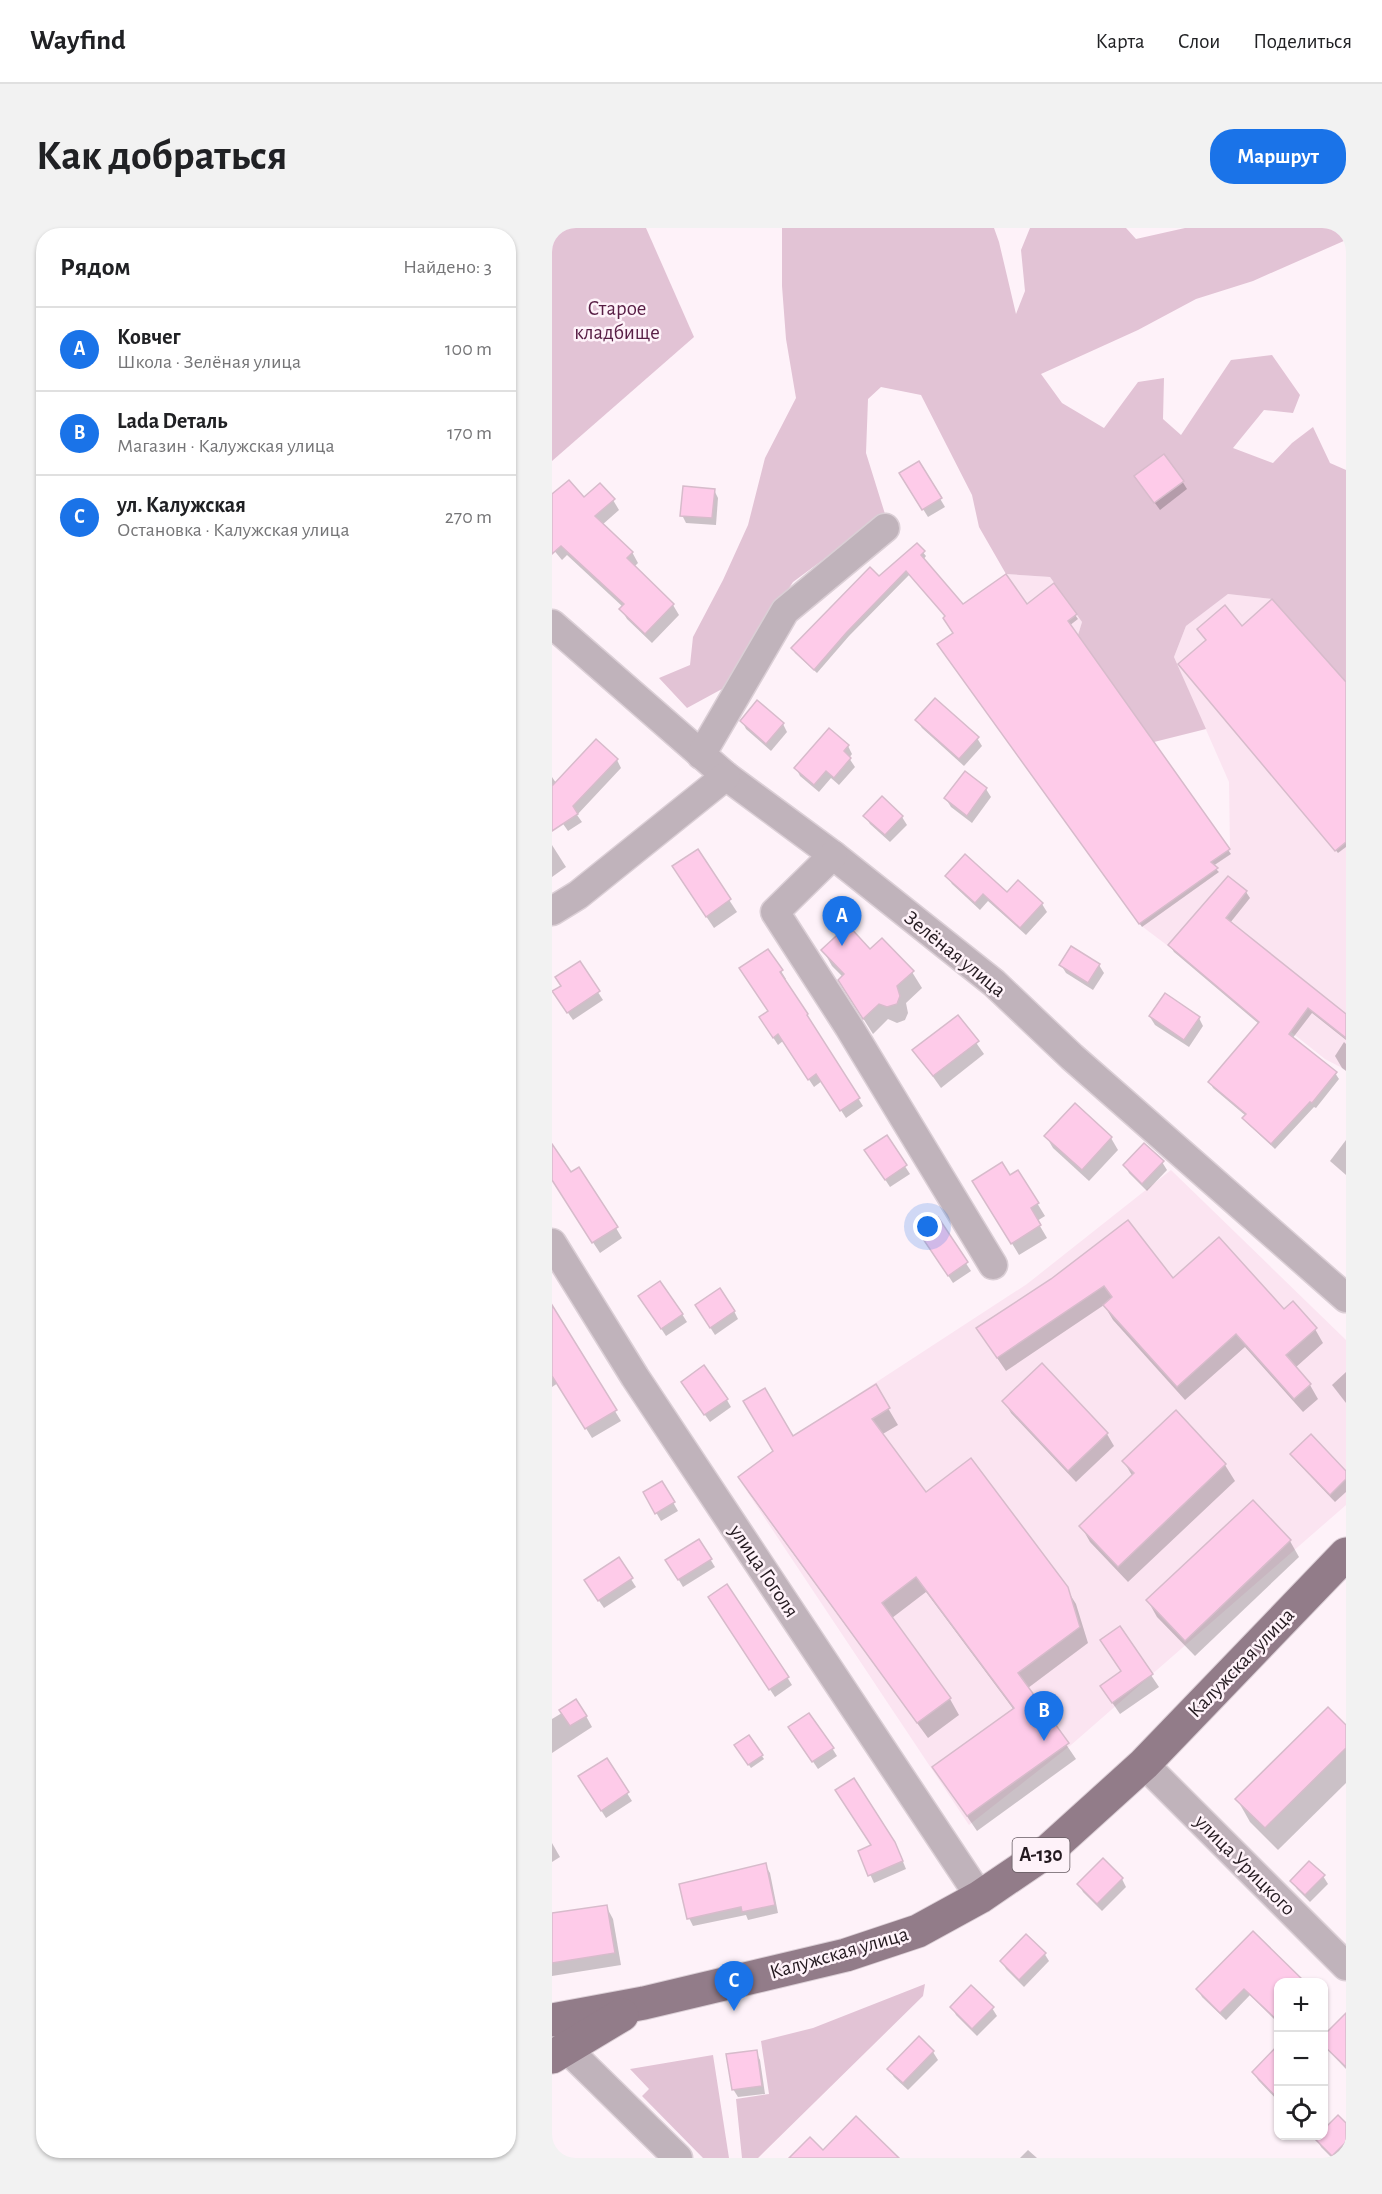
<!DOCTYPE html>
<html lang="ru">
<meta charset="utf-8">
<style>
body{margin:0;font-family:"Alegreya Sans",sans-serif;background:#f2f2f2;color:#202124}
.controls{position:absolute;right:18px;bottom:18px;display:grid;overflow:hidden;border-radius:12px;box-shadow:0 2px 4px #0004}
.controls button{width:54px;height:54px;display:grid;place-items:center;padding:0;border:0;border-bottom:2px solid #e0e0e0;background:#fff;color:#202124;font:30px sans-serif}
.you{position:absolute;left:376px;top:999px;width:21px;height:21px;margin:-15px;border:4px solid #fff;border-radius:50%;background:#1a73e8;box-shadow:0 0 0 9px #1a73e833}
.badge{display:grid;place-items:center;width:39px;height:39px;border-radius:50%;background:#1a73e8;color:#fff;font-size:20px;font-weight:700}
.pin{position:absolute;translate:-50% -50px;filter:drop-shadow(0 2px 3px #0008)}
.pin::after{content:'';position:absolute;top:32px;width:21px;height:18px;background:inherit;clip-path:polygon(0 0,100% 0,50% 100%)}
.list{margin:0;padding:0;list-style:none}
h2{display:flex;justify-content:space-between;align-items:center;height:78px;margin:0;padding:0 24px;font-size:26px}
h2 small{font-size:20px;font-weight:400;color:#757577}
.list li{display:grid;grid-template-columns:39px 1fr auto;gap:18px;align-items:center;box-sizing:border-box;height:84px;padding:0 24px;border-top:2px solid #e0e0e0}
.list b{display:block;font-size:22px;white-space:nowrap}
.list p{margin:0;font-size:20px;white-space:nowrap;color:#757577}
.list em{font-size:20px;font-style:normal;color:#757577}
.icon{flex:none;width:33px;height:33px;fill:none;stroke:currentColor;stroke-width:2;stroke-linecap:round;stroke-linejoin:round}
.map{position:relative;flex:none;width:794px;height:1930px;overflow:hidden;border-radius:24px}
header{display:flex;align-items:center;gap:36px;box-sizing:border-box;height:84px;padding:0 30px;background:#fff;border-bottom:2px solid #e0e0e0}
header strong{font-size:28px}
nav{display:flex;gap:33px;margin-inline-start:auto;font-size:21px}
.intro{display:flex;align-items:center;justify-content:space-between;box-sizing:border-box;height:144px;padding:0 36px}
h1{margin:0;font-size:42px}
.button{padding:15px 27px;border-radius:24px;background:#1a73e8;color:#fff;font-size:21px;font-weight:700}
main{display:flex;gap:36px;padding:0 36px}
aside{flex:1;background:#fff;border-radius:24px;box-shadow:0 2px 4px #0004}
.map>svg:first-child{display:block}
.built{fill:#fbe4f1}
.green{fill:#e2c3d5}
.shadow{fill:#0003}
.building{fill:#fecbe9;stroke:#d7bbcb;stroke-width:1.5}
.lines{fill:none;stroke-linecap:round;stroke-linejoin:round}
.minor-casing{stroke:#dbcfd6;stroke-width:31}
.major-casing{stroke:#dbcfd6;stroke-width:35}
.minor{stroke:#c0b3bb;stroke-width:28}
.major{stroke:#927c89;stroke-width:33}
.labels{text-anchor:middle;dominant-baseline:central;stroke-width:5;stroke-linejoin:round;paint-order:stroke}
.shield{fill:#fef2f9;stroke:#655b61;stroke-width:1.5}
.shield-label{font-size:20px;font-weight:bold;fill:#241a20}
.park-label{font-size:21px;fill:#581e45;stroke:#fef2f9}
.street-label{font-size:21px;fill:#241a20;stroke:#fef2f9}
</style>
<header>
<strong>Wayfind</strong>
<nav><a>Карта</a><a>Слои</a><a>Поделиться</a></nav>
</header>
<div class="intro"><h1>Как добраться</h1><a class="button">Маршрут</a></div>
<main>
<aside>
<h2>Рядом<small>Найдено: 3</small></h2>
<ul class="list">
<li><span class="badge">A</span><div><b>Ковчег</b><p>Школа · Зелёная улица</p></div><em>100 m</em></li>
<li><span class="badge">B</span><div><b>Lada Dеталь</b><p>Магазин · Калужская улица</p></div><em>170 m</em></li>
<li><span class="badge">C</span><div><b>ул. Калужская</b><p>Остановка · Калужская улица</p></div><em>270 m</em></li>
</ul>
</aside>
<div class="map">
<svg width="794" height="1930" viewBox="0 0 794 1930">
<rect width="100%" height="100%" fill="#fef2f9"/>
<g class="built">
<polygon points="454,346 498,349 530,394 526,407 678,620 677,554 622,429 634,398 676,366 720,371 794,454 794,842 773,831 739,804 730,813 616,718 587,696 385,416 401,405 391,390"/>
<polygon points="619,942 794,1112 794,1277 519,1517 417,1597 186,1250 251,1202 475,1056"/>
</g>
<g class="green">
<polygon points="0,0 94,0 142,109 0,233"/>
<polygon points="230,0 442,0 447,14 464,86 473,63 469,22 478,0 574,0 584,11 633,0 794,0 794,12 701,53 644,71 586,102 489,146 510,175 552,200 586,154 612,150 611,191 629,207 679,132 720,127 748,167 741,185 712,182 681,220 721,235 740,215 761,199 778,235 794,242 794,454 720,371 676,366 634,398 622,429 654,501 602,514 526,407 530,394 498,349 454,346 427,299 420,267 369,167 329,159 316,171 314,225 333,286 241,354 170,461 135,480 107,450 138,437 141,409 171,352 196,297 213,230 244,170 234,111 230,58"/>
<polygon points="373,1756 371,1768 206,1930 190,1930 184,1871 217,1866 209,1813 261,1800"/>
<polygon points="161,1827 177,1930 151,1930 90,1868 97,1861 78,1841"/>
</g>
<g class="shadow">
<polygon points="367,235 393,279 376,289 349,246"/>
<polygon points="630,253 635,261 608,282 589,256"/>
<polygon points="162,262 166,270 164,297 134,295 130,287"/>
<polygon points="0,268 61,272 67,282 50,297 80,324 86,335 82,339 121,377 127,387 100,415 75,391 69,381 71,379 15,327 10,332 0,320"/>
<polygon points="365,317 374,328 371,332 410,378 475,378 502,358 526,391 517,398 679,626 661,638 667,644 590,699 390,421 403,406 394,389 358,346 297,408 265,445 243,425 241,421"/>
<polygon points="690,400 794,456 794,619 786,625 629,439"/>
<polygon points="206,474 231,496 235,504 219,523 194,501 190,493"/>
<polygon points="365,492 425,510 430,518 412,538 370,500"/>
<polygon points="296,518 300,526 297,530 303,539 287,557 279,550 267,564 248,548 244,540"/>
<polygon points="65,532 69,540 25,587 30,594 16,603 0,580 0,549 4,555"/>
<polygon points="414,545 434,561 439,569 420,595 399,579 394,571"/>
<polygon points="313,588 350,589 355,597 338,614 318,596"/>
<polygon points="0,617 14,639 0,649"/>
<polygon points="145,623 185,684 162,700 129,651"/>
<polygon points="395,648 455,666 466,654 490,676 495,684 474,707 436,673 428,682 400,656"/>
<polygon points="676,650 694,664 698,670 678,695 794,788 794,812 760,785 740,811 783,845 787,851 764,880 762,879 723,921 696,896 692,890 694,888 661,860 658,854 707,796 622,724 618,718"/>
<polygon points="520,720 547,737 552,745 541,762 514,745 509,737"/>
<polygon points="271,722 318,723 360,744 370,760 354,775 356,785 353,792 345,795 336,791 321,806 297,768 291,749 280,738"/>
<polygon points="27,735 51,772 21,792 7,772 10,759"/>
<polygon points="229,743 234,751 232,752 311,878 294,890 270,853 262,859 231,813 226,817 213,797 217,784 194,748"/>
<polygon points="406,789 432,826 389,860 362,822"/>
<polygon points="598,789 647,790 651,798 637,819 603,797"/>
<polygon points="792,814 794,816 794,843 790,840 783,828"/>
<polygon points="523,877 559,910 566,922 537,953 501,920 494,908"/>
<polygon points="334,909 358,946 338,959 319,930"/>
<polygon points="794,912 794,947 778,933"/>
<polygon points="0,919 19,946 64,1000 70,1010 48,1025 10,967 0,947"/>
<polygon points="610,934 615,942 595,963 577,945 573,937"/>
<polygon points="466,944 493,988 485,993 495,1010 467,1027 429,965"/>
<polygon points="385,991 419,1043 401,1055 372,1010"/>
<polygon points="500,1052 620,1052 732,1083 763,1101 771,1115 743,1140 758,1157 766,1171 751,1184 693,1119 633,1172 561,1092 552,1077 454,1143 434,1114"/>
<polygon points="93,1076 130,1086 135,1094 114,1108"/>
<polygon points="182,1083 186,1091 163,1107 149,1085"/>
<polygon points="5,1088 69,1193 40,1210 6,1155 0,1159 0,1091"/>
<polygon points="794,1144 794,1175 780,1157"/>
<polygon points="323,1158 346,1197 329,1207 374,1266 514,1360 524,1376 536,1415 476,1460 524,1531 425,1603 382,1540 462,1482 374,1364 340,1390 398,1471 407,1487 376,1510 197,1265 188,1250 241,1210"/>
<polygon points="135,1162 175,1172 179,1179 158,1194"/>
<polygon points="452,1173 555,1206 562,1218 524,1254 459,1185"/>
<polygon points="624,1185 673,1237 683,1253 576,1354 538,1314 529,1298 581,1249 572,1234"/>
<polygon points="740,1226 794,1245 794,1264 783,1274 745,1234"/>
<polygon points="110,1255 126,1283 109,1293 93,1265"/>
<polygon points="701,1274 738,1313 747,1329 643,1428 605,1389 596,1373"/>
<polygon points="147,1313 163,1339 131,1359 115,1332"/>
<polygon points="66,1331 84,1359 52,1380 38,1360"/>
<polygon points="162,1377 235,1449 240,1457 223,1469"/>
<polygon points="567,1400 607,1459 568,1486 557,1470 570,1444 550,1413"/>
<polygon points="10,1485 34,1488 40,1499 0,1525 0,1491"/>
<polygon points="794,1499 794,1555 726,1622 698,1594 685,1571"/>
<polygon points="243,1507 280,1520 285,1528 266,1541"/>
<polygon points="197,1509 212,1531 199,1540 184,1518"/>
<polygon points="54,1532 80,1573 54,1590 33,1557"/>
<polygon points="0,1615 8,1629 0,1634"/>
<polygon points="321,1618 347,1624 354,1641 322,1655 308,1624"/>
<polygon points="213,1637 218,1645 226,1685 196,1692 194,1687 141,1698 137,1690"/>
<polygon points="771,1648 776,1656 758,1674 745,1661 740,1653"/>
<polygon points="570,1651 574,1659 550,1683 531,1664 527,1656"/>
<polygon points="54,1678 61,1691 69,1737 0,1748 0,1687"/>
<polygon points="701,1705 726,1754 726,1795 698,1767 674,1792 650,1769 646,1761"/>
<polygon points="492,1725 497,1733 472,1759 454,1741 450,1733"/>
<polygon points="400,1779 440,1780 445,1788 425,1808 404,1787"/>
<polygon points="794,1793 794,1841 772,1818 772,1810"/>
<polygon points="367,1810 381,1824 386,1832 356,1862 342,1849 337,1841"/>
<polygon points="724,1821 726,1823 726,1873 706,1852 702,1845"/>
<polygon points="204,1824 208,1832 213,1866 186,1869 181,1861"/>
<polygon points="794,1898 794,1926 790,1930 780,1930 769,1919 765,1911 768,1908"/>
<polygon points="476,1922 485,1930 468,1930"/>
</g>
<g class="building">
<polygon points="612,226 632,253 602,275 582,248"/>
<polygon points="367,233 390,270 370,282 347,245"/>
<polygon points="17,252 32,269 48,255 63,271 43,288 81,324 75,330 122,376 93,406 67,381 72,376 9,318 0,326 0,266"/>
<polygon points="131,258 163,261 160,290 128,288"/>
<polygon points="365,315 373,323 369,327 411,376 454,346 475,376 502,355 525,386 516,393 678,621 659,634 666,640 587,696 385,416 401,405 391,390 393,388 354,343 295,404 262,442 239,420 318,339 327,348"/>
<polygon points="720,371 794,454 794,614 783,623 626,436 654,412 645,401 673,377 690,398"/>
<polygon points="383,470 427,509 407,531 363,492"/>
<polygon points="205,472 232,495 214,516 188,493"/>
<polygon points="277,500 297,517 292,523 299,530 282,550 274,543 262,557 242,540"/>
<polygon points="44,511 66,531 21,578 26,586 0,603 0,558"/>
<polygon points="413,543 435,560 415,588 392,570"/>
<polygon points="330,568 351,588 333,607 311,588"/>
<polygon points="146,621 179,671 154,689 120,638"/>
<polygon points="413,626 455,664 466,652 491,675 468,700 431,666 423,675 393,648"/>
<polygon points="676,648 695,663 674,690 794,786 794,810 756,780 737,806 785,844 760,875 758,874 719,916 690,890 694,886 656,854 707,794 616,717"/>
<polygon points="296,697 318,721 330,710 362,743 345,758 348,768 345,776 335,779 327,776 311,791 286,752 292,746 269,722"/>
<polygon points="519,718 548,736 536,755 507,737"/>
<polygon points="216,721 231,742 228,744 256,786 255,787 308,870 288,883 264,846 256,852 226,806 221,810 207,789 216,783 187,740"/>
<polygon points="28,733 48,763 15,785 0,763 9,758 3,749"/>
<polygon points="613,765 648,789 632,812 597,788"/>
<polygon points="406,787 427,813 381,848 360,822"/>
<polygon points="523,875 560,909 530,942 492,908"/>
<polygon points="335,907 355,937 333,952 312,922"/>
<polygon points="592,915 612,933 590,956 571,937"/>
<polygon points="0,916 19,944 27,939 66,999 40,1015 0,952"/>
<polygon points="450,934 458,947 466,942 487,975 479,980 489,997 459,1016 420,953"/>
<polygon points="386,989 416,1034 396,1048 365,1002"/>
<polygon points="576,992 621,1050 667,1009 732,1081 741,1073 765,1100 734,1127 759,1156 742,1171 684,1106 625,1159 551,1077 560,1069 552,1058 445,1130 424,1100 499,1051"/>
<polygon points="108,1053 131,1086 109,1101 86,1068"/>
<polygon points="168,1060 183,1083 158,1100 143,1077"/>
<polygon points="0,1077 65,1182 33,1201 0,1148"/>
<polygon points="490,1135 556,1205 516,1243 450,1173"/>
<polygon points="152,1137 176,1171 152,1187 129,1154"/>
<polygon points="324,1156 338,1180 320,1191 374,1264 419,1230 516,1359 528,1399 466,1445 517,1515 415,1588 380,1539 462,1480 364,1349 330,1375 399,1470 365,1495 186,1249 221,1223 191,1173 213,1160 241,1208"/>
<polygon points="624,1182 674,1236 566,1339 527,1298 582,1245 570,1233"/>
<polygon points="759,1206 794,1243 794,1251 778,1267 738,1226"/>
<polygon points="110,1253 123,1274 103,1286 91,1264"/>
<polygon points="701,1272 739,1312 633,1413 594,1372"/>
<polygon points="147,1311 160,1331 126,1352 113,1332"/>
<polygon points="67,1329 81,1350 46,1373 32,1352"/>
<polygon points="175,1356 237,1449 217,1462 156,1369"/>
<polygon points="568,1398 601,1446 560,1475 548,1458 569,1443 548,1412"/>
<polygon points="24,1471 35,1488 18,1498 7,1482"/>
<polygon points="776,1479 794,1497 794,1520 713,1600 683,1571"/>
<polygon points="257,1485 282,1520 260,1534 236,1499"/>
<polygon points="197,1507 211,1527 196,1537 182,1517"/>
<polygon points="55,1530 77,1564 49,1583 26,1548"/>
<polygon points="302,1550 343,1614 351,1633 316,1648 306,1623 319,1617 283,1562"/>
<polygon points="551,1630 571,1650 545,1676 525,1656"/>
<polygon points="757,1633 773,1647 753,1667 738,1653"/>
<polygon points="214,1635 223,1677 190,1684 189,1679 135,1691 127,1656"/>
<polygon points="55,1677 63,1725 0,1735 0,1685"/>
<polygon points="701,1703 754,1755 726,1755 726,1793 692,1761 668,1785 644,1761"/>
<polygon points="474,1706 494,1725 467,1752 448,1733"/>
<polygon points="419,1757 442,1779 420,1801 398,1779"/>
<polygon points="794,1785 794,1839 771,1817 771,1808"/>
<polygon points="367,1808 382,1823 351,1855 335,1841"/>
<polygon points="726,1817 726,1871 700,1844"/>
<polygon points="205,1822 210,1858 180,1862 174,1826"/>
<polygon points="786,1887 794,1895 794,1914 780,1928 763,1911 766,1908 771,1908 771,1902"/>
<polygon points="304,1888 347,1930 237,1930 258,1909 271,1922"/>
</g>
<g class="lines">
<defs>
<g id="minor">
<polyline points="0,396 174,548 281,627 442,755 520,829 794,1070"/>
<polyline points="149,527 233,383 333,300"/>
<polyline points="281,627 223,684 297,799 441,1037"/>
<polyline points="0,683 26,667 174,548"/>
<polyline points="0,1015 83,1149 428,1669"/>
<polyline points="592,1536 794,1738"/>
<polyline points="14,1820 126,1930"/>
</g>
<g id="major">
<polyline points="0,1792 92,1775 294,1727 366,1703 428,1669 497,1622 592,1536 794,1326"/>
<polyline points="0,1829 70,1787"/>
</g>
</defs>
<use href="#minor" class="minor-casing"/>
<use href="#major" class="major-casing"/>
<use href="#minor" class="minor"/>
<use href="#major" class="major"/>
</g>
<g class="labels">
<rect class="shield" x="460.5" y="1610" width="57" height="34" rx="4.5"/>
<g class="shield-label">
<text x="489" y="1627">А-130</text>
</g>
<g class="park-label">
<text x="65" y="80">Старое<tspan x="65" dy="24">кладбище</tspan></text>
</g>
<g class="street-label">
<text transform="translate(403 726) rotate(39)">Зелёная улица</text>
<text transform="translate(212 1343) rotate(56)">улица Гоголя</text>
<text transform="translate(689 1435) rotate(-46)">Калужская улица</text>
<text transform="translate(693 1637) rotate(45)">улица Урицкого</text>
<text transform="translate(287 1725) rotate(-16)">Калужская улица</text>
</g>
</g>
</svg>
<div class="controls">
<button>+</button>
<button>−</button>
<button><svg class="icon" aria-label="locate" viewBox="0 0 24 24"><circle cx="12" cy="12" r="6"/><path d="M12 2v4M12 18v4M2 12h4M18 12h4"/></svg></button>
</div>
<div class="you"></div>
<div class="pin badge" style="left:290px;top:718px">A</div>
<div class="pin badge" style="left:492px;top:1513px">B</div>
<div class="pin badge" style="left:182px;top:1783px">C</div>
</div>
</main>
